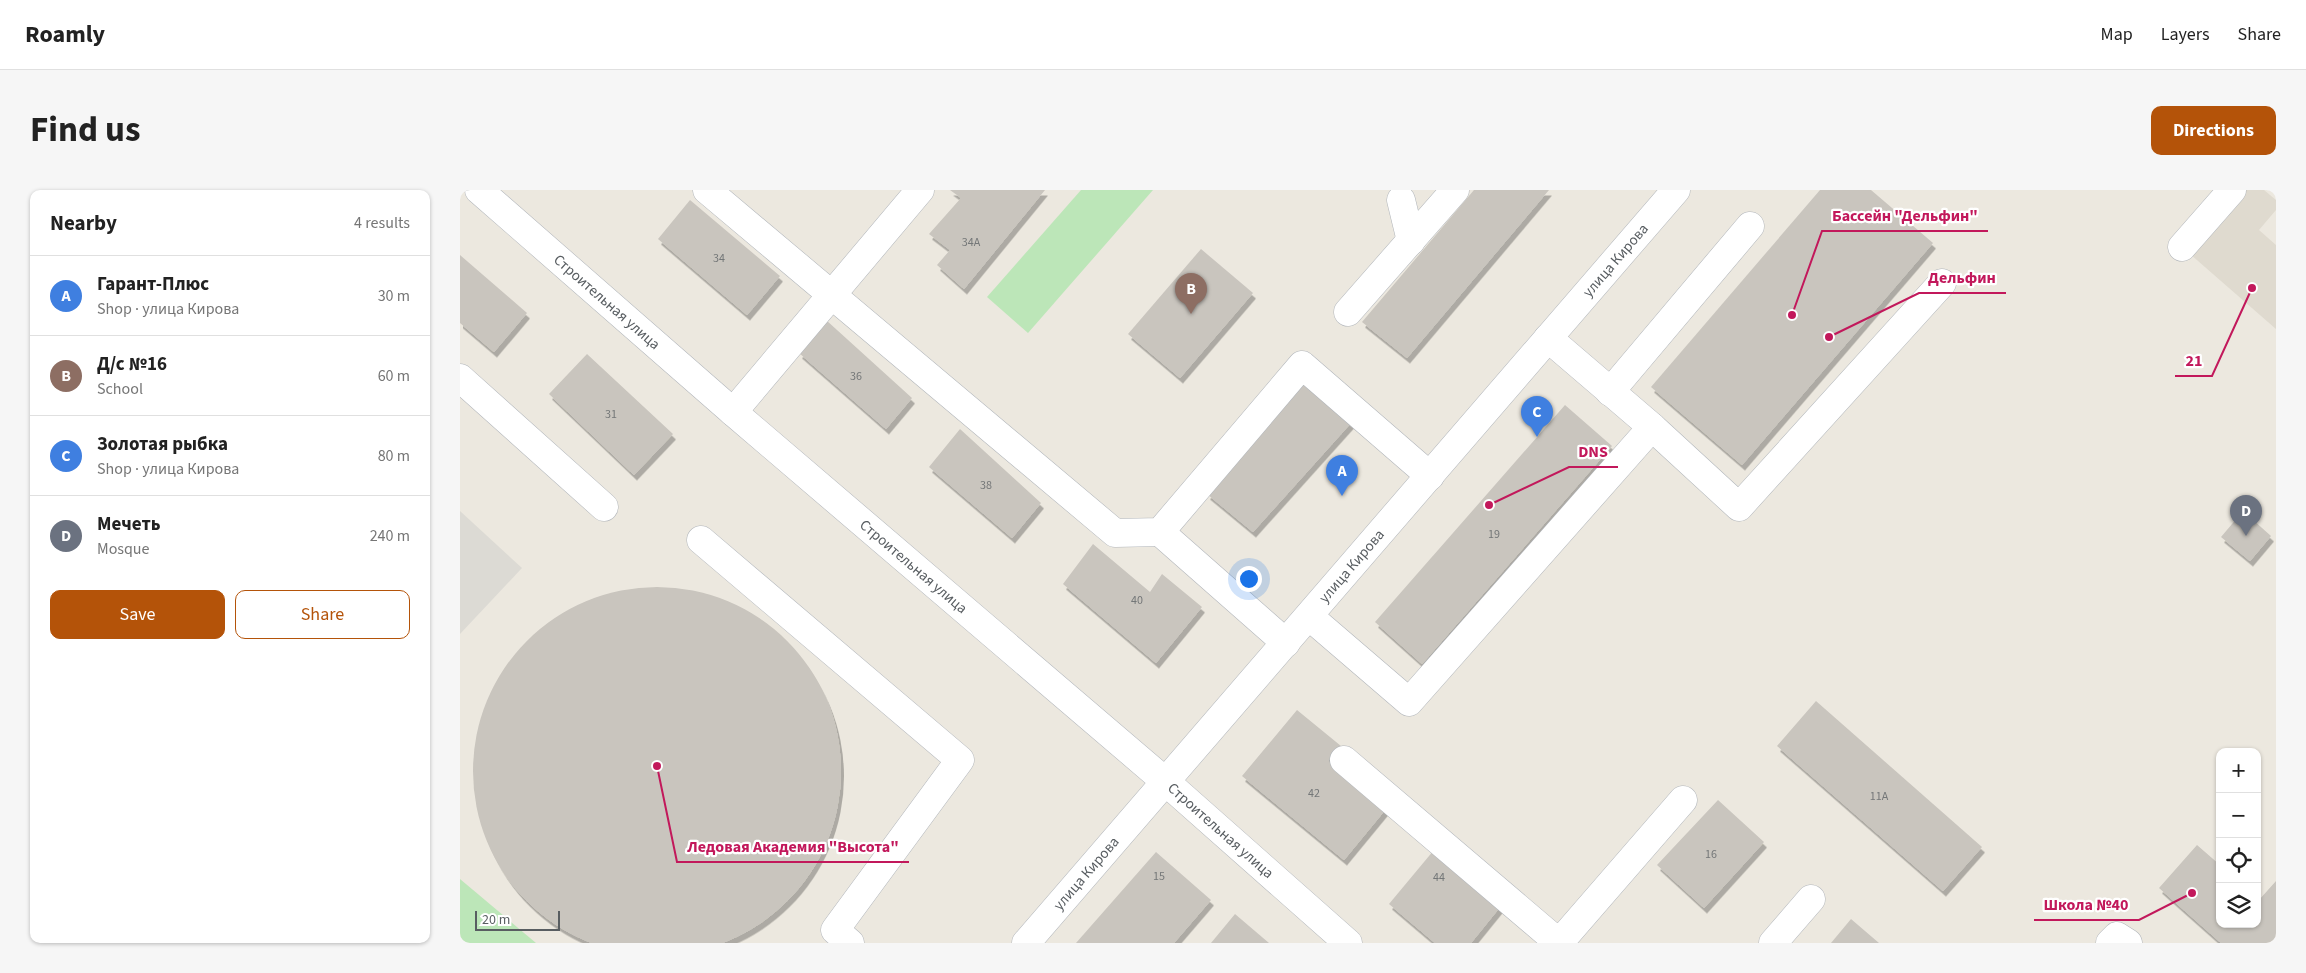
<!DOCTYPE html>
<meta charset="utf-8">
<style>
body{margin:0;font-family:"Source Sans 3",sans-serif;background:#f6f6f6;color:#222}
.controls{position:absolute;right:15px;bottom:15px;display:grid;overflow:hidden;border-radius:10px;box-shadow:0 1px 4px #0004}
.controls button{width:45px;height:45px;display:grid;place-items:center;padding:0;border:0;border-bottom:1px solid #e0e0e0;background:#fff;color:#222;font:25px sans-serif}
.scale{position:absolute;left:15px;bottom:12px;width:85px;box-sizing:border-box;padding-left:5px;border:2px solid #585d61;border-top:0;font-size:14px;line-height:18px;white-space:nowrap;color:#585d61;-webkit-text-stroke:4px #fff;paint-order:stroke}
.you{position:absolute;left:788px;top:388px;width:18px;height:18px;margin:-12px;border:4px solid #fff;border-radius:50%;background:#1a73e8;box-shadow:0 0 0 8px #1a73e833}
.badge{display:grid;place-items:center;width:32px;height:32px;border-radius:50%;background:#b45309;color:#fff;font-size:16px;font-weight:700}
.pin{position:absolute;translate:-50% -41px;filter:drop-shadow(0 1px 2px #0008)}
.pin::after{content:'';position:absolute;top:26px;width:18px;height:15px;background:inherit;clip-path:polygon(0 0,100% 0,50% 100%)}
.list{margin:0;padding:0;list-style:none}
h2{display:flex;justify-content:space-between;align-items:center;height:65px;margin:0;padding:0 20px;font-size:21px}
h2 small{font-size:16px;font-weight:400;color:#767676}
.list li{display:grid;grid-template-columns:32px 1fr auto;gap:15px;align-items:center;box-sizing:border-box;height:80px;padding:0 20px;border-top:1px solid #e0e0e0}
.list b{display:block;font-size:19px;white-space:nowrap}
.list p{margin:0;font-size:16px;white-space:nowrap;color:#767676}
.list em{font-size:16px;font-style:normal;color:#767676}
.actions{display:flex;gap:10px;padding:15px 20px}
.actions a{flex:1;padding:11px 0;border:1px solid #b45309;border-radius:10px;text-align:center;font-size:18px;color:#b45309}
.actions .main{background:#b45309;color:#fff}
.icon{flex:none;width:28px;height:28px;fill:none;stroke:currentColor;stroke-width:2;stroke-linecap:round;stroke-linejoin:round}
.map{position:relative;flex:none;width:1816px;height:753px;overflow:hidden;border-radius:10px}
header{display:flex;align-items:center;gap:30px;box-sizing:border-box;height:70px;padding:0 25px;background:#fff;border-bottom:1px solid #e0e0e0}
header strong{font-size:24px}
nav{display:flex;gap:28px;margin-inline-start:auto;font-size:18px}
.intro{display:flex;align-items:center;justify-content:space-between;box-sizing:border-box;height:120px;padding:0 30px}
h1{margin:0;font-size:35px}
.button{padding:12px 22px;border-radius:10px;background:#b45309;color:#fff;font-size:18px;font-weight:700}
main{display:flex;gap:30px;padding:0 30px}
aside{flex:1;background:#fff;border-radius:10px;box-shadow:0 1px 4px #0004}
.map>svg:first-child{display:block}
.industrial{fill:#dcdad4}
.education{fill:#dfdacf}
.garden{fill:#bce6b8}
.building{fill:#c9c5be;filter:url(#shadow)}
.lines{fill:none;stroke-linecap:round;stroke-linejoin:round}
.minor-casing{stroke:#b2b6bb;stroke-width:29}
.minor{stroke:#fff;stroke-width:28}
.labels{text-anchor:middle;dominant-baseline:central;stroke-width:4.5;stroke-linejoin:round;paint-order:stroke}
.number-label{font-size:12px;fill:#747778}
.street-label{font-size:15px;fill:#585d61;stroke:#fff}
.leader{fill:none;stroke:#c2185b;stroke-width:2}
.callout-dot{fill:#c2185b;stroke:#fff;stroke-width:2}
.callout-label{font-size:16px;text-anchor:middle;font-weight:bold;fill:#c2185b;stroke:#fff;stroke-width:4.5;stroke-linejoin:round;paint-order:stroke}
</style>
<header>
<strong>Roamly</strong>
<nav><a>Map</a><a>Layers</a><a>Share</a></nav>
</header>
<div class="intro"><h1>Find us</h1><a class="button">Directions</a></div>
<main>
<aside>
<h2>Nearby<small>4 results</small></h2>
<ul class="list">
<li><span class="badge" style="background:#3f7fe0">A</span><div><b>Гарант-Плюс</b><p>Shop · улица Кирова</p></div><em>30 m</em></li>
<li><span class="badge" style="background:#8d6e63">B</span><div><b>Д/с №16</b><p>School</p></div><em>60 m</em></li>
<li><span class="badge" style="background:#3f7fe0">C</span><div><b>Золотая рыбка</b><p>Shop · улица Кирова</p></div><em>80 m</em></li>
<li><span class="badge" style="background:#6b7280">D</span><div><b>Мечеть</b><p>Mosque</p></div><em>240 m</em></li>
</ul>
<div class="actions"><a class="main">Save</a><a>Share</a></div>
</aside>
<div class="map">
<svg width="1816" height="753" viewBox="0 0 1816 753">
<defs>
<filter id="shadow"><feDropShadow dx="3" dy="5.5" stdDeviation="0" flood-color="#0004"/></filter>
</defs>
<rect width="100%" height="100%" fill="#ece8df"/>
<polygon class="industrial" points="0,321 62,378 0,444"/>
<polygon class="education" points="1773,0 1804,0 1816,10 1816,20 1799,40 1816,55 1816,139 1722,57"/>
<g class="garden">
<polygon points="621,0 693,0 568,143 527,107"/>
<polygon points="0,689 76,753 0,753"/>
</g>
<g class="building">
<polygon points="490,0 585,0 504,99 477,75 490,60 469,44 501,8"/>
<polygon points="1014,0 1089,0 947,168 902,132"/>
<polygon points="1360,0 1411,0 1473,53 1282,275 1191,197"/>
<polygon points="230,10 320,86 287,125 198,49"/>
<polygon points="741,59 793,103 720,188 668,144"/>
<polygon points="0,65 67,123 34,162 0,133"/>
<polygon points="366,130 452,208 426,239 339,163"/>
<polygon points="127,164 213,244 174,285 89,204"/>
<polygon points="841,192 891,233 793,342 747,304"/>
<polygon points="1105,215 1152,256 962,474 915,432"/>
<polygon points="500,239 581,313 552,348 469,277"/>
<polygon points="1783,321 1811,346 1790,371 1761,347"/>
<polygon points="633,354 690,402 702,384 742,417 696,473 603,394"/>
<circle cx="197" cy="581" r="184"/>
<polygon points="1356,511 1522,657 1483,701 1317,556"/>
<polygon points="837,520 881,556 868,571 926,619 884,670 782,586"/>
<polygon points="1258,610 1304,652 1244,718 1197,675"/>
<polygon points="1737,655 1760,675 1760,734 1797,734 1797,708 1799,710 1816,691 1816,753 1761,753 1699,698"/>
<polygon points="974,660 1041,716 1011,753 975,753 929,714"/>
<polygon points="696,662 751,710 714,753 616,753"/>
<polygon points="775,724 809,753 751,753"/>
<polygon points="1391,729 1419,753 1371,753"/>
</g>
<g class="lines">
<defs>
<g id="minor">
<path id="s1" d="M19 0 273 222 706 592 888 753"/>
<polyline points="247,0 655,343 700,342 842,175 970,286"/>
<polyline points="941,10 951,51"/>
<polyline points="1722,57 1772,0"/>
<polyline points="888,122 995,0"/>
<polyline points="1088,148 1192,237 1279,317 1482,93"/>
<polyline points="0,188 144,317"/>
<polyline points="1150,202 1290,36"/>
<polyline points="273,222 460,0"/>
<polyline points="700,342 826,453"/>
<polyline points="241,350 500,570 375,740 390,753"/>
<polyline points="850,427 949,512 1192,237"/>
<polyline points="884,570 1099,753 1223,610"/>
<path id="s2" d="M566 753 1216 0"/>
<polyline points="1313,753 1351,709"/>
<polyline points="1650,753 1657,746 1668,753"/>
</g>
</defs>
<use href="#minor" class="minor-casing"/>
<use href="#minor" class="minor"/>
</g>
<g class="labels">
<g class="number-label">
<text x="511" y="52">34А</text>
<text x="259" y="68">34</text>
<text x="396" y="186">36</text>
<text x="151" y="224">31</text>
<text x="526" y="295">38</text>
<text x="1034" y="344">19</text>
<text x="677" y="410">40</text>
<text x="854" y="603">42</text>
<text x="1419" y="606">11А</text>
<text x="1251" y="664">16</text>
<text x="699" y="686">15</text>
<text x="979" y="687">44</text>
</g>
<g class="street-label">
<text stroke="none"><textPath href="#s2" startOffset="902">улица Кирова</textPath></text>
<text stroke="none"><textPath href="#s1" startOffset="170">Строительная улица</textPath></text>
<text stroke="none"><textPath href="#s1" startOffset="575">Строительная улица</textPath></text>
<text stroke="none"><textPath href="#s2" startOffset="498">улица Кирова</textPath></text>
<text stroke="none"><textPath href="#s1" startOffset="980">Строительная улица</textPath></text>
<text stroke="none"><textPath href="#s2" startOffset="92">улица Кирова</textPath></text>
</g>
</g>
<path class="leader" d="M1332 125L1362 41H1528M1369 147L1459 103H1546M1792 98L1752 186H1715M1029 315L1109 277H1158M197 576L217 672H449M1732 703L1679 730H1574"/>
<g class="callout-dot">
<circle cx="1332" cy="125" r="5"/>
<circle cx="1369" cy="147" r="5"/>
<circle cx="1792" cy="98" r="5"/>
<circle cx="1029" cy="315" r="5"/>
<circle cx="197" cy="576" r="5"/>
<circle cx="1732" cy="703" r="5"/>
</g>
<g class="callout-label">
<text x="1445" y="31">Бассейн "Дельфин"</text>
<text x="1502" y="93">Дельфин</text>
<text x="1734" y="176">21</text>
<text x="1133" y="267">DNS</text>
<text x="333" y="662">Ледовая Академия "Высота"</text>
<text x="1626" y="720">Школа №40</text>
</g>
</svg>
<div class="controls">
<button>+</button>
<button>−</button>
<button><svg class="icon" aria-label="locate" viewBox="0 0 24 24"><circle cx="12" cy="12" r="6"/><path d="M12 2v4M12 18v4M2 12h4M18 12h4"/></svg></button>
<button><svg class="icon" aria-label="layers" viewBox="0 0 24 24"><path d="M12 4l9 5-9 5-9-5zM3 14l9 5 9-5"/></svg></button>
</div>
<div class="scale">20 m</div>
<div class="you"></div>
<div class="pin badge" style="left:882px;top:306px;background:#3f7fe0">A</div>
<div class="pin badge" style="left:731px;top:124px;background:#8d6e63">B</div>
<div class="pin badge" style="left:1077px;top:247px;background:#3f7fe0">C</div>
<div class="pin badge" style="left:1786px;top:346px;background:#6b7280">D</div>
</div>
</main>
